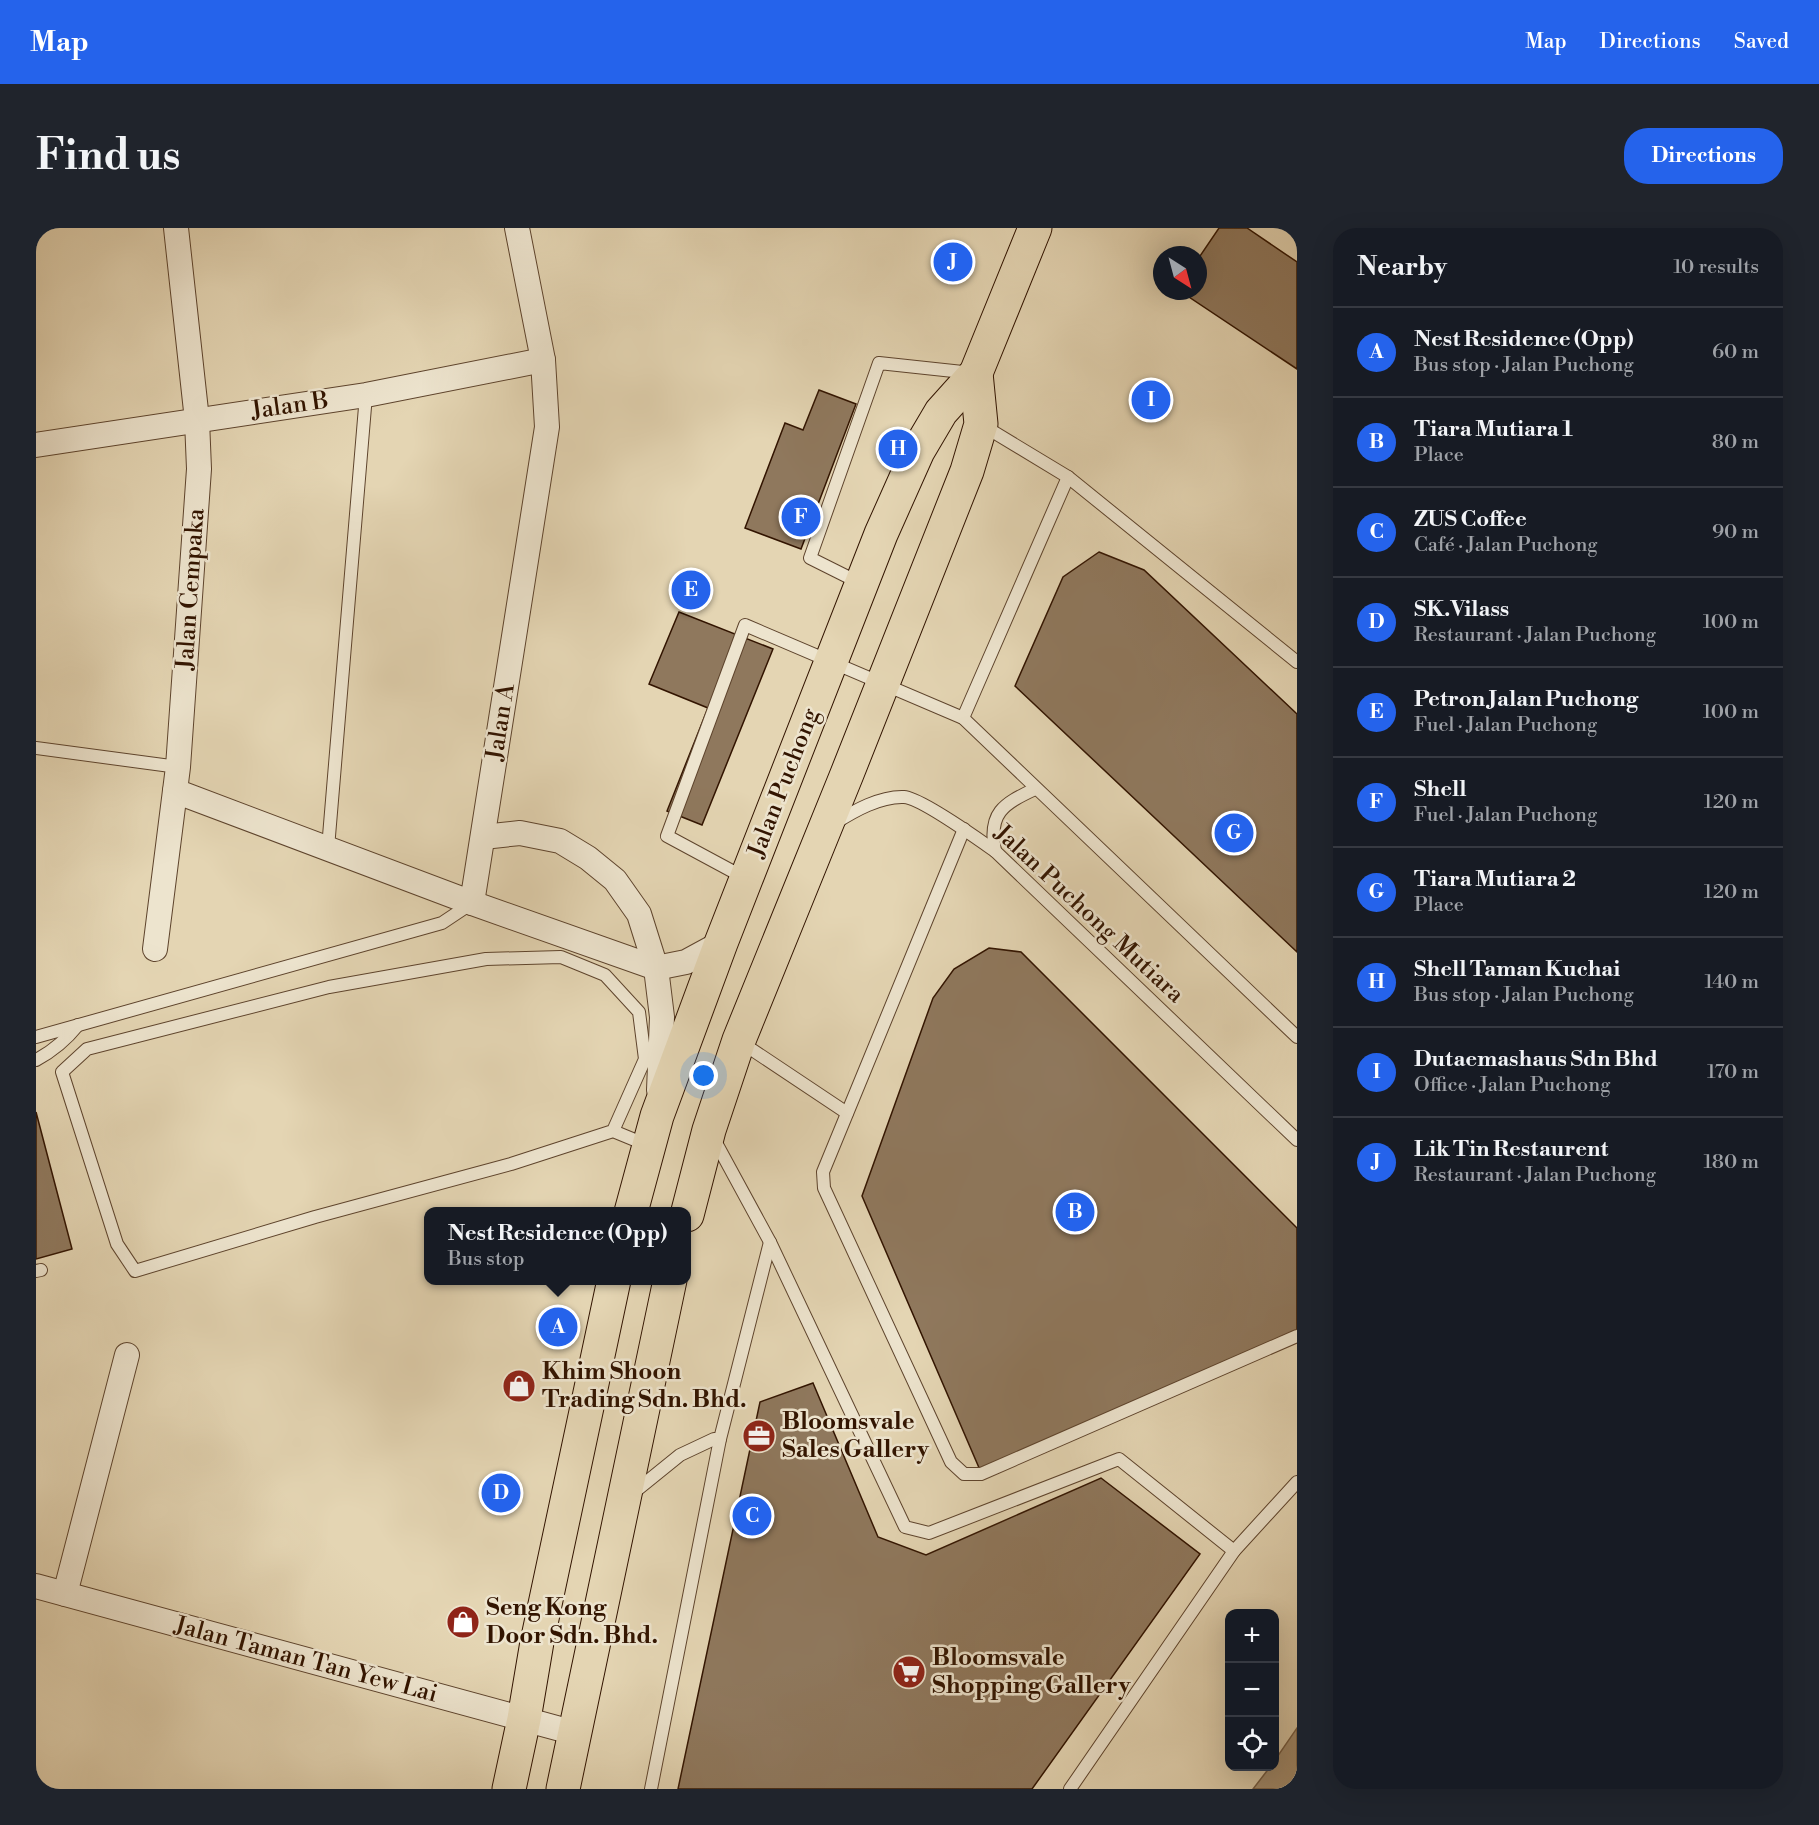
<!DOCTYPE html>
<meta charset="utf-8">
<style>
body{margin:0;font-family:"Libre Bodoni",serif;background:#20242c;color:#f1f3f6}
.controls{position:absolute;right:18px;bottom:18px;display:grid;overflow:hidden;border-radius:12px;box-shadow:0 6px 24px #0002}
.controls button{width:54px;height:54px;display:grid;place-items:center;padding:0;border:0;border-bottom:2px solid #363941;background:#171b24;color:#f1f3f6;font:30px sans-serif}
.compass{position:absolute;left:1117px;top:18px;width:54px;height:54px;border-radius:50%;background:#171b24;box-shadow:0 6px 24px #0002;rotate:144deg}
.you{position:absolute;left:668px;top:848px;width:21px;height:21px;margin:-15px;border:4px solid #fff;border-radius:50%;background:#1a73e8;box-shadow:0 0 0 9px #1a73e833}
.badge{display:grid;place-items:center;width:39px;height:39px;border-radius:50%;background:#2563eb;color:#fff;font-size:20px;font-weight:700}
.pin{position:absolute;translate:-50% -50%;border:3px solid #fff;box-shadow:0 2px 6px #0006}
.popup{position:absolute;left:388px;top:979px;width:267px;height:78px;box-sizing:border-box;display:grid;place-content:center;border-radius:12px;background:#171b24;filter:drop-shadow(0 2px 4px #0005);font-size:20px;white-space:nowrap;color:#9ea1a6}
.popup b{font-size:22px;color:#f1f3f6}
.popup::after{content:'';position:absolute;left:50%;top:100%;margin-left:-12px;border:12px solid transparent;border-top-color:#171b24}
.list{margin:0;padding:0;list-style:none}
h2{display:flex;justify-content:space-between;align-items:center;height:78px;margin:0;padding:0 24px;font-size:26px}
h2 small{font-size:20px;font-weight:400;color:#9ea1a6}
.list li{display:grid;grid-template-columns:39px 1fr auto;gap:18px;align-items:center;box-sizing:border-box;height:90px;padding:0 24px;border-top:2px solid #363941}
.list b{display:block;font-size:22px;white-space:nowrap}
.list p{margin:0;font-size:20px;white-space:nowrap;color:#9ea1a6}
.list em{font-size:20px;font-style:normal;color:#9ea1a6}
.icon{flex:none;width:33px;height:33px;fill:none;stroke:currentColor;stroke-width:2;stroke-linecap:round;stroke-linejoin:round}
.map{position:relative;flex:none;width:1261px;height:1561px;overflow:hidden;border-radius:24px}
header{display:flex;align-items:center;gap:36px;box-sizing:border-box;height:84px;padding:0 30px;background:#2563eb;color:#fff}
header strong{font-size:28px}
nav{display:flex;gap:33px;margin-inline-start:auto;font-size:21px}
.intro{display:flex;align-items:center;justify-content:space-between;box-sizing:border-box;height:144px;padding:0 36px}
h1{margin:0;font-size:42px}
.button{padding:15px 27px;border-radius:24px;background:#2563eb;color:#fff;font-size:21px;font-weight:700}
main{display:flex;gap:36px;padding:0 36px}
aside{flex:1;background:#171b24;border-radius:24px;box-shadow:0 6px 24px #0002}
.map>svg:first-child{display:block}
.water{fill:#a79376;stroke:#786047;stroke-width:1.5}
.building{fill:#8f785d;stroke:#321400;stroke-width:1.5}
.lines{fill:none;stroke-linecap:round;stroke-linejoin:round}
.service-casing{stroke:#5e442d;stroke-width:14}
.minor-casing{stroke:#5e442d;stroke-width:26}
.primary-casing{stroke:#321400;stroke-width:35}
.service{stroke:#ede4ce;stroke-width:12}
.minor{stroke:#ede4ce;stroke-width:24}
.primary{stroke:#e4d5b3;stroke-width:33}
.labels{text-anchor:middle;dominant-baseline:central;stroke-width:5;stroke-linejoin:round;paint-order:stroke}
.street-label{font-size:24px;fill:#321400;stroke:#ede4ce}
.poi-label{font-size:24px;font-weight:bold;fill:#321400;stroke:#ede4ce;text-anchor:start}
</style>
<header>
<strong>Map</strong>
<nav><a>Map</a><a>Directions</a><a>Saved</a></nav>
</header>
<div class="intro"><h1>Find us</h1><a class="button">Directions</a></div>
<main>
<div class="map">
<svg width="1261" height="1561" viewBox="0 0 1261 1561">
<rect width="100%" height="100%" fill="#e4d5b3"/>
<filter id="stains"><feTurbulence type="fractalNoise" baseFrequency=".00333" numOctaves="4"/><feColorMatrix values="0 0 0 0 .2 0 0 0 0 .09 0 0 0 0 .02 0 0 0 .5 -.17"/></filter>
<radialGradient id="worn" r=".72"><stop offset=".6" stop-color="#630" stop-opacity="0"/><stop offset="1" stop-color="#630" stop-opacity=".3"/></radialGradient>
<polygon class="water" points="1261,1500 1261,1561 1217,1561 1234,1539 1238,1538 1239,1532"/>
<g class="building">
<polygon points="1183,0 1211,0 1261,34 1261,141 1144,63 1162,63 1162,31"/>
<polygon points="783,162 820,176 765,321 709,300 749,195 767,202"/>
<polygon points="1063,324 1108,342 1261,486 1261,724 979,458 1027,349"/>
<polygon points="643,384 737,421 666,597 631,583 672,480 613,456"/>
<polygon points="953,720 985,724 1261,1000 1261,1104 944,1242 826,968 897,770 918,741"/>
<polygon points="0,884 36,1021 0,1031"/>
<polygon points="777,1155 842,1309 890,1327 1065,1250 1164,1326 996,1561 642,1561 724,1174"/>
</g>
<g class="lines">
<defs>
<g id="service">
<polyline points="946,197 1032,249 1261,434"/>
<polyline points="824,355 774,330 843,135 936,145"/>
<polyline points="927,490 1032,249"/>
<polyline points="0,520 142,539"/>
<path d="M799 595C818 583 844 568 868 569 885 570 942 611 959 623L1261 912"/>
<polyline points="928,601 787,944 788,960 915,1234 928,1246 945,1246 1261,1108"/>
<polyline points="292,620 330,167"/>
<path d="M959 623C952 585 967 576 999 561"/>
<polyline points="709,650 631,608 709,397 927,490 1261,809"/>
<polyline points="0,809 406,695 436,675"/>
<polyline points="703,813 811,885"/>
<path d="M0 832C17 823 30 812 42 797"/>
<polyline points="577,903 609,831 603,784 569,747 525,729 450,731 293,759 51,821 26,844 81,1016 99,1043 279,989 475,936 577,903 611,917"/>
<polyline points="678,911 734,1014 869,1299 893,1305 1083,1231 1198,1323"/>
<polyline points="0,1043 5,1042"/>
<polyline points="597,1265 644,1227 678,1211 684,1211"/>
<polyline points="615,1561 684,1211 734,1014"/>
<polyline points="1034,1561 1198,1323 1261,1254"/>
</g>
<g id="minor">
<polyline points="0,217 330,167 507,132"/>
<polyline points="139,563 436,675 511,199 507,132 481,0"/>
<polyline points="447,609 484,605 524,613 552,630 579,652 603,686 620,740 626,789 623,862"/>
<polyline points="436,675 620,740 650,734 685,715"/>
<polyline points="119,721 142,539 163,241 161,192 140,0"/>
<polyline points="0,1358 539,1505"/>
<polyline points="29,1366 91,1127"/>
</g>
<g id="primary">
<polyline points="595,984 621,888 685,715 845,306 882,223 905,184 940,145 999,0"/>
<polyline points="651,987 673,902 703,812 811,546 931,243 945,196 940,145"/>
<polyline points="473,1561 488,1491 501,1414 578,1052"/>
<polyline points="527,1561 634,1052"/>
</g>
</defs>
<use href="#service" class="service-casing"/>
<use href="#minor" class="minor-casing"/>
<use href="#primary" class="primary-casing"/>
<use href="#service" class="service"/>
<use href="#minor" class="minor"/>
<use href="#primary" class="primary"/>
</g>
<defs>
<symbol id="shop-disc" viewBox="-11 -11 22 22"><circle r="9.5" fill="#8f2418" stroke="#ede4ce"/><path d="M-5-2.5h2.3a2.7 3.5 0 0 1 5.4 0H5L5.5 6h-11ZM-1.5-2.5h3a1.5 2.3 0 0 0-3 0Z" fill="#fff"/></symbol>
<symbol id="office-disc" viewBox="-11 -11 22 22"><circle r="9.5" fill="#8f2418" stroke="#ede4ce"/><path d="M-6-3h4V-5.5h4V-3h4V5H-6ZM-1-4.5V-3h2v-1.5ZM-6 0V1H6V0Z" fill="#fff"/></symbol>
<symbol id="supermarket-disc" viewBox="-11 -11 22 22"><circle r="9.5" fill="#8f2418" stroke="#ede4ce"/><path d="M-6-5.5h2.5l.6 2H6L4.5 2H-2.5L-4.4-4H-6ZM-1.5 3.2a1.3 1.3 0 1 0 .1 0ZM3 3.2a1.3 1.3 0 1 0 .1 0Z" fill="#fff"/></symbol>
</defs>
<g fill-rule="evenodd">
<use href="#shop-disc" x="464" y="1139" width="38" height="38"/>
<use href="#office-disc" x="704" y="1189" width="38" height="38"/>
<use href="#shop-disc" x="408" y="1375" width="38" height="38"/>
<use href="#supermarket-disc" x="854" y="1425" width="38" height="38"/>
</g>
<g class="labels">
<g class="street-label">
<text transform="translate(254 178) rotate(-8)">Jalan B</text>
<text transform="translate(155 361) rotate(-86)">Jalan Cempaka</text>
<text transform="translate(465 494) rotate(-81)">Jalan A</text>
<text transform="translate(748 555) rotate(-69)">Jalan Puchong</text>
<text transform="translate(1053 686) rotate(43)">Jalan Puchong Mutiara</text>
<text transform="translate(270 1432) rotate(15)">Jalan Taman Tan Yew Lai</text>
</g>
<g class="poi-label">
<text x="506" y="1144">Khim Shoon<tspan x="506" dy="28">Trading Sdn. Bhd.</tspan></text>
<text x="746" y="1194">Bloomsvale<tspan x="746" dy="28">Sales Gallery</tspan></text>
<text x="450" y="1380">Seng Kong<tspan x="450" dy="28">Door Sdn. Bhd.</tspan></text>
<text x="896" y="1430">Bloomsvale<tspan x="896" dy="28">Shopping Gallery</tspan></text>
</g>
</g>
<rect width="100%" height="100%" filter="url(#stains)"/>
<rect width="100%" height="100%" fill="url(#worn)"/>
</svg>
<div class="controls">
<button>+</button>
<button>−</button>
<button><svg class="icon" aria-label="locate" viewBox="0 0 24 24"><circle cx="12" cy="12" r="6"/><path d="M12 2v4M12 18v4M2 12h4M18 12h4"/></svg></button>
</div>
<svg class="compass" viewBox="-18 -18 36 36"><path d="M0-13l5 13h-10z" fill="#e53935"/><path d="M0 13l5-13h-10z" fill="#9ea1a6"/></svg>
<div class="you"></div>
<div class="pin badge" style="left:522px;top:1099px">A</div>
<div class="popup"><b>Nest Residence (Opp)</b>Bus stop</div>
<div class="pin badge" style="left:1039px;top:984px">B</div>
<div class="pin badge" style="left:716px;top:1288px">C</div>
<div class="pin badge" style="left:465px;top:1265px">D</div>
<div class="pin badge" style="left:655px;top:362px">E</div>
<div class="pin badge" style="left:765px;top:289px">F</div>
<div class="pin badge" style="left:1198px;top:605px">G</div>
<div class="pin badge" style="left:862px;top:221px">H</div>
<div class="pin badge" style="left:1115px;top:172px">I</div>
<div class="pin badge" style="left:917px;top:34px">J</div>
</div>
<aside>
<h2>Nearby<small>10 results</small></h2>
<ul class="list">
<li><span class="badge">A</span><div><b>Nest Residence (Opp)</b><p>Bus stop · Jalan Puchong</p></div><em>60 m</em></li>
<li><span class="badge">B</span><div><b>Tiara Mutiara 1</b><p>Place</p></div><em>80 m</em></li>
<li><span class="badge">C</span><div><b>ZUS Coffee</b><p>Café · Jalan Puchong</p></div><em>90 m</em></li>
<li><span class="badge">D</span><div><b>SK.Vilass</b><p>Restaurant · Jalan Puchong</p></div><em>100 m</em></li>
<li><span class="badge">E</span><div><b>Petron Jalan Puchong</b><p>Fuel · Jalan Puchong</p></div><em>100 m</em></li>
<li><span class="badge">F</span><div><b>Shell</b><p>Fuel · Jalan Puchong</p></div><em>120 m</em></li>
<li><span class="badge">G</span><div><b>Tiara Mutiara 2</b><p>Place</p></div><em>120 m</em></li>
<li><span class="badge">H</span><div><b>Shell Taman Kuchai</b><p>Bus stop · Jalan Puchong</p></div><em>140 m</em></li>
<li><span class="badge">I</span><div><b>Dutaemashaus Sdn Bhd</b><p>Office · Jalan Puchong</p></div><em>170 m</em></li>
<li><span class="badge">J</span><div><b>Lik Tin Restaurent</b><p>Restaurant · Jalan Puchong</p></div><em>180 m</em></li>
</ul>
</aside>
</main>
